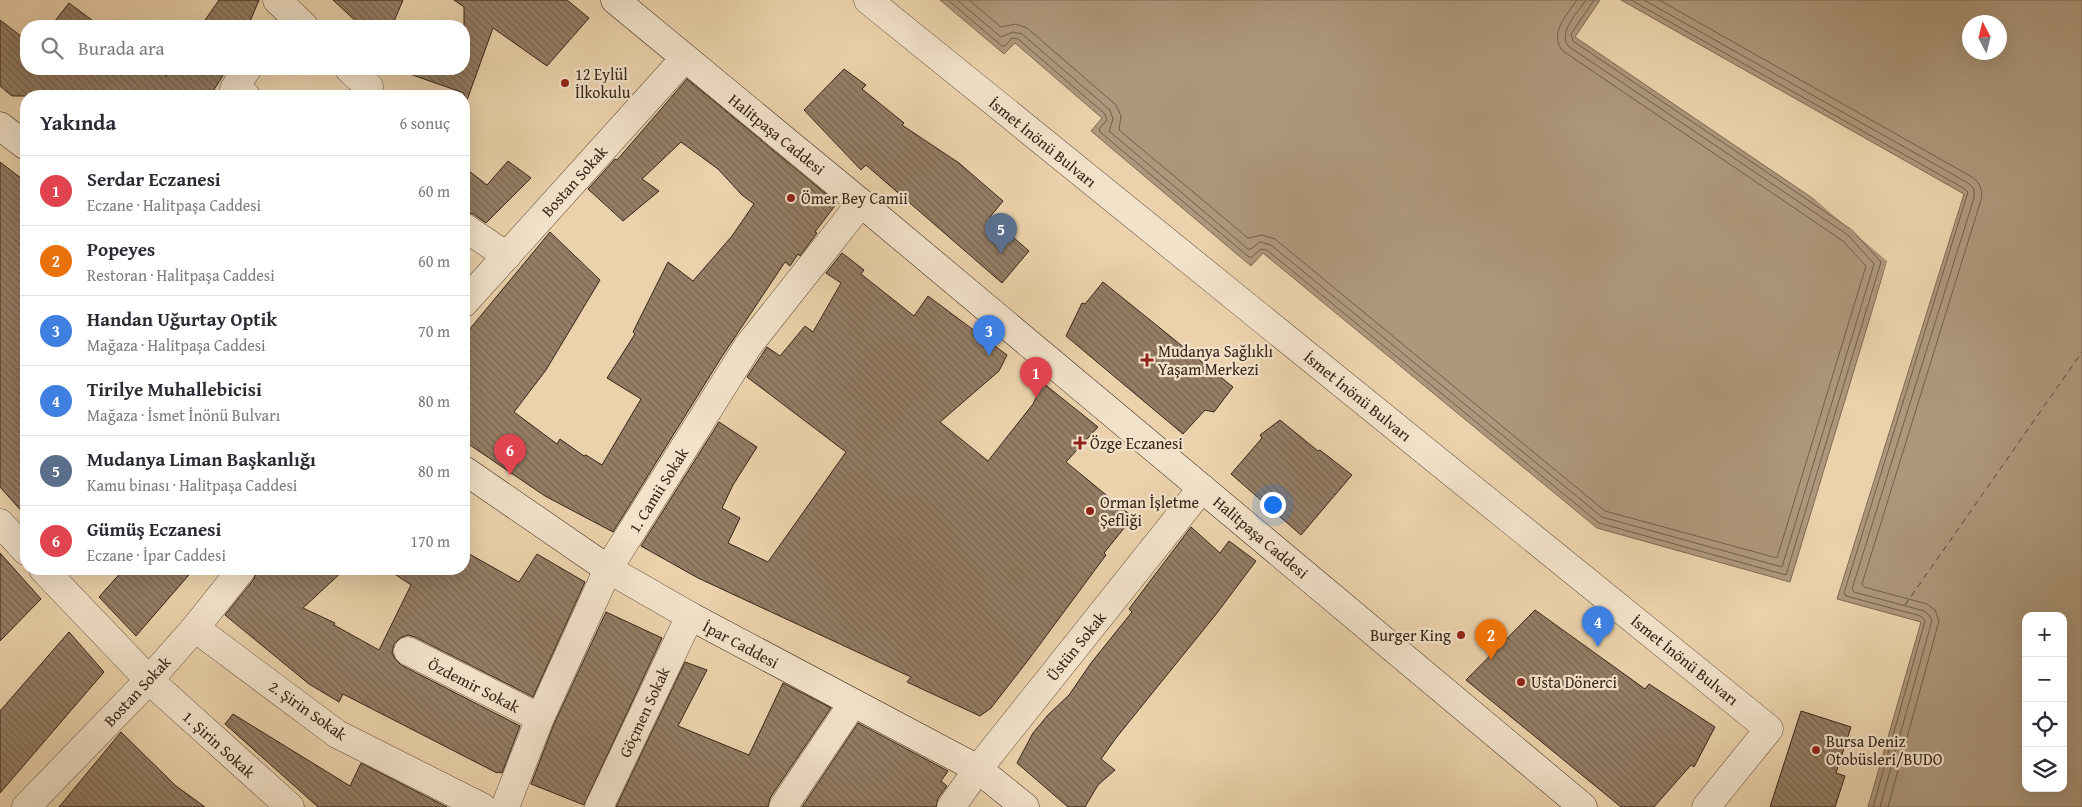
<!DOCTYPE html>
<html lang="tr">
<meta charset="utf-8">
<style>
body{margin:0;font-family:"Gentium Book Plus",serif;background:#f2f2f3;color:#2b2b33}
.controls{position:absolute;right:15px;bottom:15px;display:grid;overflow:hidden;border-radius:10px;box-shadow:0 5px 20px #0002}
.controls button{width:45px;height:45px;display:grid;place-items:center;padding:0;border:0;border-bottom:1px solid #e1e1e2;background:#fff;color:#2b2b33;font:25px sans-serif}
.compass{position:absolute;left:1962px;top:15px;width:45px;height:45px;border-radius:50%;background:#fff;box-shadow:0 5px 20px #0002;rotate:353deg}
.you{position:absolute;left:1272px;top:504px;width:18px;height:18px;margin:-12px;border:4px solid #fff;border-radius:50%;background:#1a73e8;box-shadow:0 0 0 8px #1a73e833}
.badge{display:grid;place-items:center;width:32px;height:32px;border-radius:50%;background:#8f2418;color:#fff;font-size:16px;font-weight:700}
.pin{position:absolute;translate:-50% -41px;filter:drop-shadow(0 1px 2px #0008)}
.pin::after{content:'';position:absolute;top:26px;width:18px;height:15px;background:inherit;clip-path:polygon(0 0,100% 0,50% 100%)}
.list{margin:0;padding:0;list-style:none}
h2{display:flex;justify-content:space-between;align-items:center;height:65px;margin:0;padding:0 20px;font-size:21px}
h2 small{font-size:16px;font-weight:400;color:#7c7c81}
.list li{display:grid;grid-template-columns:32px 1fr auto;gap:15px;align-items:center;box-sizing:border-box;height:70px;padding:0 20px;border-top:1px solid #e1e1e2}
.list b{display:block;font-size:19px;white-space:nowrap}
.list p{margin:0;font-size:16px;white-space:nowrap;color:#7c7c81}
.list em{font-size:16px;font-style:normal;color:#7c7c81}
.icon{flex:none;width:28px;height:28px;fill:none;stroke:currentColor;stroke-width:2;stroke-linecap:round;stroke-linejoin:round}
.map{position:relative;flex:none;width:2082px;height:807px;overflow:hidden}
.search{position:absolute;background:#fff;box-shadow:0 5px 20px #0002;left:20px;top:20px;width:450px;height:55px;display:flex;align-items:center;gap:12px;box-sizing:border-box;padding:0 18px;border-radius:20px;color:#7c7c81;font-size:19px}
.panel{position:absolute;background:#fff;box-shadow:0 5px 20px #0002;left:20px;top:90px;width:450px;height:485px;border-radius:20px}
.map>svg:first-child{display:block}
.water{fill:#ae977a;stroke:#7e6953;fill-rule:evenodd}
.pier{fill:#ebd2ac}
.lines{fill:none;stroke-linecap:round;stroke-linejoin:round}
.shore{stroke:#725e4a;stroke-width:1}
.ferry{stroke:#5b4636;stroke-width:1;stroke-dasharray:6 5;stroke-linecap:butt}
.building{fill:url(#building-back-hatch);stroke:#372419}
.pedestrian-casing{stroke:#64503e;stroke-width:29}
.minor-casing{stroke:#64503e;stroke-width:29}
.secondary-casing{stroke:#372419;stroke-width:29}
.pedestrian{stroke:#f2e2c9;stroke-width:28}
.minor{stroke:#f2e2c9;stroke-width:28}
.secondary{stroke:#f2e2c9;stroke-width:28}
.poi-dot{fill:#8f2418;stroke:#f2e2c9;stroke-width:2}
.labels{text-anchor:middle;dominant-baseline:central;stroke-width:4.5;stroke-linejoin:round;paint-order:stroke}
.poi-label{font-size:16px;fill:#372419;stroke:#f2e2c9;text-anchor:start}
.street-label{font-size:16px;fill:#372419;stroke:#f2e2c9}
</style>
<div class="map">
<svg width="2082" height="807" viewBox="0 0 2082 807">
<defs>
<pattern id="building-back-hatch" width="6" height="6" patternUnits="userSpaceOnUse" patternTransform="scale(1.25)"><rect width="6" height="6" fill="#957e65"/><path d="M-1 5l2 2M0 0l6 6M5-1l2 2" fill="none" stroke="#7a6752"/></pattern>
</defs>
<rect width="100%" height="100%" fill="#ebd2ac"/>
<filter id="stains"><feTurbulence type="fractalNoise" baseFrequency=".004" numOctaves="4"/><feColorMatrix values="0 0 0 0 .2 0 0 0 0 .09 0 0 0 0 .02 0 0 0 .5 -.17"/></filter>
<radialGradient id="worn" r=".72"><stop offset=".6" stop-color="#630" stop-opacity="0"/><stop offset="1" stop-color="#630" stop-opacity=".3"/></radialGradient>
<g class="water">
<polygon points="940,0 1600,0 1575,37 1855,227 1887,261 1790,582 1597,528 1263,253 1251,266 1091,131 1102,118 1015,43 1004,54"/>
<path d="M1621 0H2082V807H1868L1921 622 1837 599 1964 194ZM1970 22H2000V52H1970ZM2026 616H2063V788H2026Z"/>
</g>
<polygon class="pier" points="1800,187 1857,225 1890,261 1853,383 1887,261"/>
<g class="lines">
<g class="shore">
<polyline points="948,0 1002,46 1005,46 1012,38 1018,39 1105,114 1107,120 1099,129 1100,132 1249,257 1252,257 1261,249 1267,250 1599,523 1786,575 1881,262 1852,230 1573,41 1571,34 1594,0"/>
<path d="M957 0 1001 37 1013 32 1022 34 1110 110 1113 119 1109 131 1248 249H1251L1260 242 1271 245 1602 517 1782 567 1874 264 1848 235 1568 46C1558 32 1578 12 1586 0"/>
<path d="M969 0 1001 27 1016 24 1027 28 1116 105 1121 116 1119 130 1248 238 1262 235 1275 239 1605 511 1777 558 1866 266 1843 241 1563 51C1548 34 1567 15 1577 0"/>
<polyline points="1631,0 1965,189 1968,192 1844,593 1846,596 1921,616 1925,621 1873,807"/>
<polyline points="1644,0 1968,183 1974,189 1974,198 1852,589 1854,592 1924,611 1929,615 1932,620 1880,807"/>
<path d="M1659 0 1972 177C1980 183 1983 190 1981 200L1862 584 1864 587 1927 604 1935 610 1939 621 1888 807"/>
</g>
<polyline class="ferry" points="1905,605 2082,352"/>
</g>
<g class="building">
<polygon points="219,0 259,0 248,26 201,26"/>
<polygon points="333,0 403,0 392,26 361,26"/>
<polygon points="454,0 567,0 589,18 547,66 493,28 467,100 464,99 464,93 404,72 405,69 464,69 464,7"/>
<polygon points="69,3 100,26 51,26"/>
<polygon points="0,20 26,40 26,69 156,69 166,76 172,69 227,69 210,96 12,96 0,86"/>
<polygon points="844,69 866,85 862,89 904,123 902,125 959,163 1003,201 990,217 1029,251 1002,283 866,165 861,170 804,110"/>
<polygon points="687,79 837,203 815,232 817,233 800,256 798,254 790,266 785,262 721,358 613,532 545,496 464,441 464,336 550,232 600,280 546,370 514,412 557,444 560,439 584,456 586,455 602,465 641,399 607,378 635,334 633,332 668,262 693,281 732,236 754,204 742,195 718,169 681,142 642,179 659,191 623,221 588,189 615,159 617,160"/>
<polygon points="508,161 531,178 486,223 473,214 464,212 464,167 487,185"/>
<polygon points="0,162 26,182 26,516 0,487"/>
<polygon points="842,253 864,270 861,274 914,316 928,296 1007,355 999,371 940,422 988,461 1033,404 1043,383 1098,427 1066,462 1133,517 1104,553 1106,555 1029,659 991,708 980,716 907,682 911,677 698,578 641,546 719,422 757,447 733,485 722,508 740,518 728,543 768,562 846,452 747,377 767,347 780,356 805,326 813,332 841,283 826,273"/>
<polygon points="1103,282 1233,387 1214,412 1205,410 1183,434 1066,336 1082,303 1085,304"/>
<polygon points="1280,420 1318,451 1320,450 1352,475 1301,535 1231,474 1262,438 1260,435"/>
<polygon points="1191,527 1220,553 1229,541 1256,561 1217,613 1116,738 1101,759 1115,770 1098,785 1085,807 1068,807 1017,763 1033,733 1048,715 1069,695 1091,663 1132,612 1129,609"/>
<polygon points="464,551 519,582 537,554 585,582 533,697 415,637 408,635 400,638 394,644 392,652 395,659 401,665 520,726 502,773 498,772 497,773 343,694 339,702 309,684 225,615 254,579 257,569 345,569 303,608 335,623 334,625 379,650 411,585 387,569 464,569"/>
<polygon points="0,553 41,599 0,641"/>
<polygon points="124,569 194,569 136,636 99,597"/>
<polygon points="1535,610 1645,689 1649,684 1715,727 1694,767 1691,765 1654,807 1621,807 1466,680"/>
<polygon points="606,612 662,638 584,805 531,784 554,724"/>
<polygon points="69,632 104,672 0,793 0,711"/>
<polygon points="685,662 707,670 678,726 749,755 783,683 831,708 770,798 768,807 616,807"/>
<polygon points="1801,711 1851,727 1836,773 1845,776 1835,807 1770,807"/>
<polygon points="233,714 350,786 361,763 447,807 318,807 225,724"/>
<polygon points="858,723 948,771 941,781 947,786 938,798 936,807 802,807"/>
<polygon points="121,732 176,786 205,807 59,807"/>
</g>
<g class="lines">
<defs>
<polyline id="pedestrian" points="868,0 1769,729 1706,807"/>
<g id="minor">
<polyline points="277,0 304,26"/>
<polyline points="349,69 369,87"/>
<polyline points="246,96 234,89 247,69"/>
<polyline points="464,227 507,256"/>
<polyline points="464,303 684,59"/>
<polyline points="0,523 26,551"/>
<polyline points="43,569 149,680 290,807"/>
<polyline points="195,628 337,734 482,807"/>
<polyline points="408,651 540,718"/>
<polyline points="26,807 149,680 195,628 242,569"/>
<polyline points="505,807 540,718 608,569 748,346 861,203"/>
<polyline points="599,807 690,616"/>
<polyline points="783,807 853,703"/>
<polyline points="951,807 978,769 1202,488"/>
</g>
<g id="secondary">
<polyline points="615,0 861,203 1583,807"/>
<polyline points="0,126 26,146"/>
<polyline points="464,470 608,569 690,616 978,769 1025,807"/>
</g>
</defs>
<use href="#pedestrian" class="pedestrian-casing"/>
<use href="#minor" class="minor-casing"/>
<use href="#secondary" class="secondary-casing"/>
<use href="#pedestrian" class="pedestrian"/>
<use href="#minor" class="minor"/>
<use href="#secondary" class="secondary"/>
</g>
<g class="poi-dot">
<circle cx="565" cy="83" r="5"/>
<circle cx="791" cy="198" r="5"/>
<path d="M1144.5 352.5h5v5h5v5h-5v5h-5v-5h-5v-5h5z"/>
<path d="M1077.5 435.5h5v5h5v5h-5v5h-5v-5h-5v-5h5z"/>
<circle cx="1090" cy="511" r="5"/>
<circle cx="1461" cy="635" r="5"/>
<circle cx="1521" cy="682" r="5"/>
<circle cx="1816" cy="750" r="5"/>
</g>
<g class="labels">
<g class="poi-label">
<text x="575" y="74">12 Eylül<tspan x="575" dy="18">İlkokulu</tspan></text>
<text x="801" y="198">Ömer Bey Camii</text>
<text x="1158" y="351">Mudanya Sağlıklı<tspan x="1158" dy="18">Yaşam Merkezi</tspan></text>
<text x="1090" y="443">Özge Eczanesi</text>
<text x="1100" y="502">Orman İşletme<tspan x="1100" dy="18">Şefliği</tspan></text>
<text x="1451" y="635" text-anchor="end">Burger King</text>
<text x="1531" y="682">Usta Dönerci</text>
<text x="1826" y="741">Bursa Deniz<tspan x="1826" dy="18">Otobüsleri/BUDO</tspan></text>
</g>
<g class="street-label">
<text transform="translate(777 134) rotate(39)">Halitpaşa Caddesi</text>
<text transform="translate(1043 142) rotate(39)">İsmet İnönü Bulvarı</text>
<text transform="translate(574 181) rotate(-48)">Bostan Sokak</text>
<text transform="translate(1358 396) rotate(39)">İsmet İnönü Bulvarı</text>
<text transform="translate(658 490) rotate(-58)">1. Camii Sokak</text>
<text transform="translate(1261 537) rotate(40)">Halitpaşa Caddesi</text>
<text transform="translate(741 644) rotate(28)">İpar Caddesi</text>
<text transform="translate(1076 646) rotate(-51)">Üstün Sokak</text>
<text transform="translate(1685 660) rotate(39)">İsmet İnönü Bulvarı</text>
<text transform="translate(474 685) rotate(27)">Özdemir Sokak</text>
<text transform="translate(137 691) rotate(-47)">Bostan Sokak</text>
<text transform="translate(308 710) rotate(35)">2. Şirin Sokak</text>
<text transform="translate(644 712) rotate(-65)">Göçmen Sokak</text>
<text transform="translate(219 744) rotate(42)">1. Şirin Sokak</text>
</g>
</g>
<rect width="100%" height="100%" filter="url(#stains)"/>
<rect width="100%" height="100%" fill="url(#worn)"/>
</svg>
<div class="controls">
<button>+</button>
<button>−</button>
<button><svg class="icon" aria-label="locate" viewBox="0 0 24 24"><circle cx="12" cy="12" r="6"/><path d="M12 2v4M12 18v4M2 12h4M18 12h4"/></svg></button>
<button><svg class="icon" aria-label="layers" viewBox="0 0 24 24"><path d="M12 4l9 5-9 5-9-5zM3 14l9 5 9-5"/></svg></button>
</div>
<svg class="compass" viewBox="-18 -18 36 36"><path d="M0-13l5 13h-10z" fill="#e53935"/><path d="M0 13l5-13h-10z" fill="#7c7c81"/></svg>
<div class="you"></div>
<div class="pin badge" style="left:1036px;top:398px;background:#e0444e">1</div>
<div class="pin badge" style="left:1491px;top:660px;background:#e8710a">2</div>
<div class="pin badge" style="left:989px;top:356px;background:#3f7fe0">3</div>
<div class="pin badge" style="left:1598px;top:647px;background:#3f7fe0">4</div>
<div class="pin badge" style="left:1001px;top:254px;background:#5c6f8a">5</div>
<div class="pin badge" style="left:510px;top:475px;background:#e0444e">6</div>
<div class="search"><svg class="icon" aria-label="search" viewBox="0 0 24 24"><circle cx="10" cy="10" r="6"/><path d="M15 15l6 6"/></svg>Burada ara</div>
<section class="panel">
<h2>Yakında<small>6 sonuç</small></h2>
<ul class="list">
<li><span class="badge" style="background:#e0444e">1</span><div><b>Serdar Eczanesi</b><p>Eczane · Halitpaşa Caddesi</p></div><em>60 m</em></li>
<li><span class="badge" style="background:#e8710a">2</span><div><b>Popeyes</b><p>Restoran · Halitpaşa Caddesi</p></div><em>60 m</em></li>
<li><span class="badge" style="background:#3f7fe0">3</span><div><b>Handan Uğurtay Optik</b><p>Mağaza · Halitpaşa Caddesi</p></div><em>70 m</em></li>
<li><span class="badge" style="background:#3f7fe0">4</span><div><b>Tirilye Muhallebicisi</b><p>Mağaza · İsmet İnönü Bulvarı</p></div><em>80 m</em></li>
<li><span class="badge" style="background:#5c6f8a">5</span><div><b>Mudanya Liman Başkanlığı</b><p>Kamu binası · Halitpaşa Caddesi</p></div><em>80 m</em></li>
<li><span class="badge" style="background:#e0444e">6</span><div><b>Gümüş Eczanesi</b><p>Eczane · İpar Caddesi</p></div><em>170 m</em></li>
</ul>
</section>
</div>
